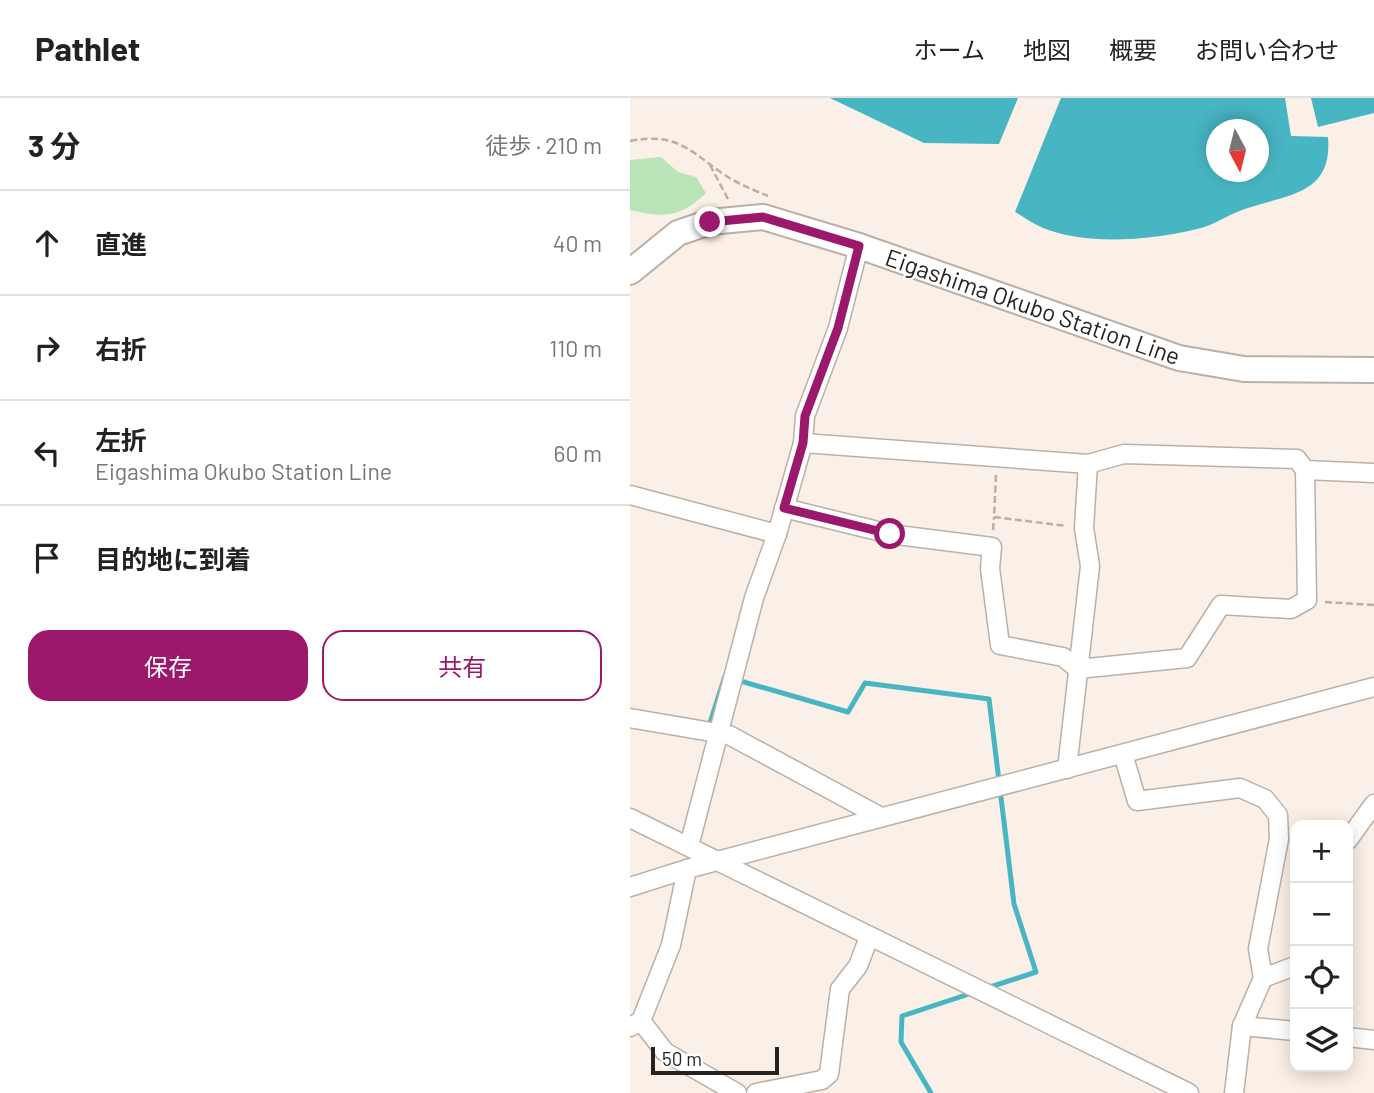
<!DOCTYPE html>
<html lang="ja">
<meta charset="utf-8">
<style>
body{margin:0;font-family:Barlow,"Noto Sans JP",sans-serif;background:#f2f2f2;color:#222}
.controls{position:absolute;right:21px;bottom:21px;display:grid;overflow:hidden;border-radius:14px;box-shadow:0 4px 18px #0003}
.controls button{width:63px;height:63px;display:grid;place-items:center;padding:0;border:0;border-bottom:2px solid #e0e0e0;background:#fff;color:#222;font:35px sans-serif}
.compass{position:absolute;left:576px;top:21px;width:63px;height:63px;border-radius:50%;background:#fff;box-shadow:0 4px 18px #0003;rotate:173deg}
.scale{position:absolute;left:21px;bottom:18px;width:128px;box-sizing:border-box;padding-left:7px;border:4px solid #26221f;border-top:0;font-size:19px;line-height:24px;white-space:nowrap;color:#26221f;-webkit-text-stroke:5px #fff;paint-order:stroke}
.stop{position:absolute;width:21px;height:21px;margin:-16px;border:5px solid #9b186c;border-radius:50%;background:#fff}
.stop.end{background:#9b186c;border-color:#fff;box-shadow:0 2px 7px #0008}
.list{margin:0;padding:0;list-style:none}
h2{display:flex;justify-content:space-between;align-items:center;height:91px;margin:0;padding:0 28px;font-size:30px}
h2 small{font-size:23px;font-weight:400;color:#767676}
.list li{display:grid;grid-template-columns:46px 1fr auto;gap:21px;align-items:center;box-sizing:border-box;height:105px;padding:0 28px;border-top:2px solid #e0e0e0}
.list b{display:block;font-size:26px;white-space:nowrap}
.list p{margin:0;font-size:23px;white-space:nowrap;color:#767676}
.list em{font-size:23px;font-style:normal;color:#767676}
.actions{display:flex;gap:14px;padding:21px 28px}
.actions a{flex:1;padding:16px 0;border:2px solid #9b186c;border-radius:21px;text-align:center;font-size:24px;color:#9b186c}
.actions .main{background:#9b186c;color:#fff}
.icon{flex:none;width:38px;height:38px;fill:none;stroke:currentColor;stroke-width:2;stroke-linecap:round;stroke-linejoin:round}
.map{position:relative;flex:none;width:744px;height:995px;overflow:hidden}
header{display:flex;align-items:center;gap:42px;box-sizing:border-box;height:98px;padding:0 35px;background:#fff;border-bottom:2px solid #e0e0e0}
header strong{font-size:33px}
nav{display:flex;gap:38px;margin-inline-start:auto;font-size:24px}
main{display:flex}
aside{flex:1;background:#fff}
.map>svg:first-child{display:block}
.green{fill:#b8e4b8}
.water{fill:#48b5c2;fill-rule:evenodd}
.lines{fill:none;stroke-linecap:round;stroke-linejoin:round}
.stream{stroke:#48b5c2;stroke-width:5}
.minor-casing{stroke:#bbb0a8;stroke-width:21}
.secondary-casing{stroke:#bbb0a8;stroke-width:28}
.path{stroke:#b8afa8;stroke-width:2.5;stroke-dasharray:7 3.5;stroke-linecap:butt}
.minor{stroke:#fff;stroke-width:18}
.secondary{stroke:#fff;stroke-width:24}
.route{stroke:#9b186c;stroke-width:9}
.labels{text-anchor:middle;dominant-baseline:central;stroke-width:5;stroke-linejoin:round;paint-order:stroke}
.street-label{font-size:24px;fill:#26221f;stroke:#fff}
</style>
<header>
<strong>Pathlet</strong>
<nav><a>ホーム</a><a>地図</a><a>概要</a><a>お問い合わせ</a></nav>
</header>
<main>
<aside>
<h2>3 分<small>徒歩 · 210 m</small></h2>
<ul class="list">
<li><svg class="icon" aria-label="ahead" viewBox="0 0 24 24"><path d="M12 20V5M6 11l6-6 6 6"/></svg><div><b>直進</b></div><em>40 m</em></li>
<li><svg class="icon" aria-label="right" viewBox="0 0 24 24"><path d="M7 20v-9h11M14 6l5 5-5 5"/></svg><div><b>右折</b></div><em>110 m</em></li>
<li><svg class="icon" aria-label="left" viewBox="0 0 24 24"><path d="M17 20v-9H6M10 6l-5 5 5 5"/></svg><div><b>左折</b><p>Eigashima Okubo Station Line</p></div><em>60 m</em></li>
<li><svg class="icon" aria-label="arrive" viewBox="0 0 24 24"><path d="M6 21V4h12l-3 4 3 4H6"/></svg><div><b>目的地に到着</b></div></li>
</ul>
<div class="actions"><a class="main">保存</a><a>共有</a></div>
</aside>
<div class="map">
<svg width="744" height="995" viewBox="0 0 744 995">
<rect width="100%" height="100%" fill="#fbf0e7"/>
<path class="green" d="M31 59 48 74 66 79 76 95C50 120 34 120 0 112V62Z"/>
<g class="water">
<polygon points="200,0 388,0 369,46 294,45"/>
<path d="M431 0H655L661 38 698 39C703 99 655 96 612 112 597 117 583 128 567 131 521 142 458 148 413 130 403 126 394 119 385 114ZM586 32H628V74H586Z"/>
<polygon points="681,0 744,0 744,15 688,29"/>
</g>
<g class="lines">
<g class="stream">
<polyline points="107,582 218,614 235,585 359,601 384,806 406,874 357,890"/>
<polyline points="79,628 95,578"/>
<polyline points="301,995 271,944 272,918 345,894"/>
</g>
<defs>
<g id="minor">
<polyline points="173,345 458,366 494,356 667,361 675,372 744,375"/>
<polyline points="0,397 147,436"/>
<polyline points="154,410 260,436 362,449 360,470 370,547 433,559 448,571 557,560 591,507 661,511 677,502 675,372"/>
<polyline points="0,620 99,637 251,719"/>
<polyline points="493,656 507,703 610,690 635,701 648,717 649,741 628,851 633,880 612,928"/>
<polyline points="437,671 460,468 454,430 458,366"/>
<polyline points="0,720 559,995"/>
<polyline points="718,742 744,706"/>
<polyline points="59,748 124,500 147,436 173,345 175,318 208,230 229,148"/>
<polyline points="0,789 57,771 744,589"/>
<polyline points="633,880 665,868"/>
<polyline points="11,923 35,954 107,995"/>
<polyline points="0,929 11,923 41,847 57,771"/>
<polyline points="718,939 744,942"/>
<polyline points="126,995 192,982 199,976 210,891 228,868 239,839"/>
<polyline points="604,995 612,928 665,933"/>
</g>
<polyline id="secondary" points="0,174 48,135 80,124 133,119 229,148 549,260 614,271 744,272"/>
</defs>
<use href="#minor" class="minor-casing"/>
<use href="#secondary" class="secondary-casing"/>
<g class="path">
<path d="M0 43C44 35 56 49 89 73 104 84 121 91 138 98"/>
<polyline points="80,67 98,101"/>
<polyline points="366,377 364,419 437,428"/>
<polyline points="363,432 364,419"/>
<polyline points="695,504 744,507"/>
</g>
<use href="#minor" class="minor"/>
<use href="#secondary" class="secondary"/>
</g>
<g class="lines">
<polyline class="route" points="80,124 133,119 229,148 208,230 175,318 173,345 154,410 260,436"/>
</g>
<g class="labels">
<g class="street-label">
<text transform="translate(403 208) rotate(19)">Eigashima Okubo Station Line</text>
</g>
</g>
</svg>
<div class="controls">
<button>+</button>
<button>−</button>
<button><svg class="icon" aria-label="locate" viewBox="0 0 24 24"><circle cx="12" cy="12" r="6"/><path d="M12 2v4M12 18v4M2 12h4M18 12h4"/></svg></button>
<button><svg class="icon" aria-label="layers" viewBox="0 0 24 24"><path d="M12 4l9 5-9 5-9-5zM3 14l9 5 9-5"/></svg></button>
</div>
<svg class="compass" viewBox="-18 -18 36 36"><path d="M0-13l5 13h-10z" fill="#e53935"/><path d="M0 13l5-13h-10z" fill="#767676"/></svg>
<div class="scale">50 m</div>
<div class="stop" style="left:260px;top:436px"></div>
<div class="stop end" style="left:80px;top:124px"></div>
</div>
</main>
